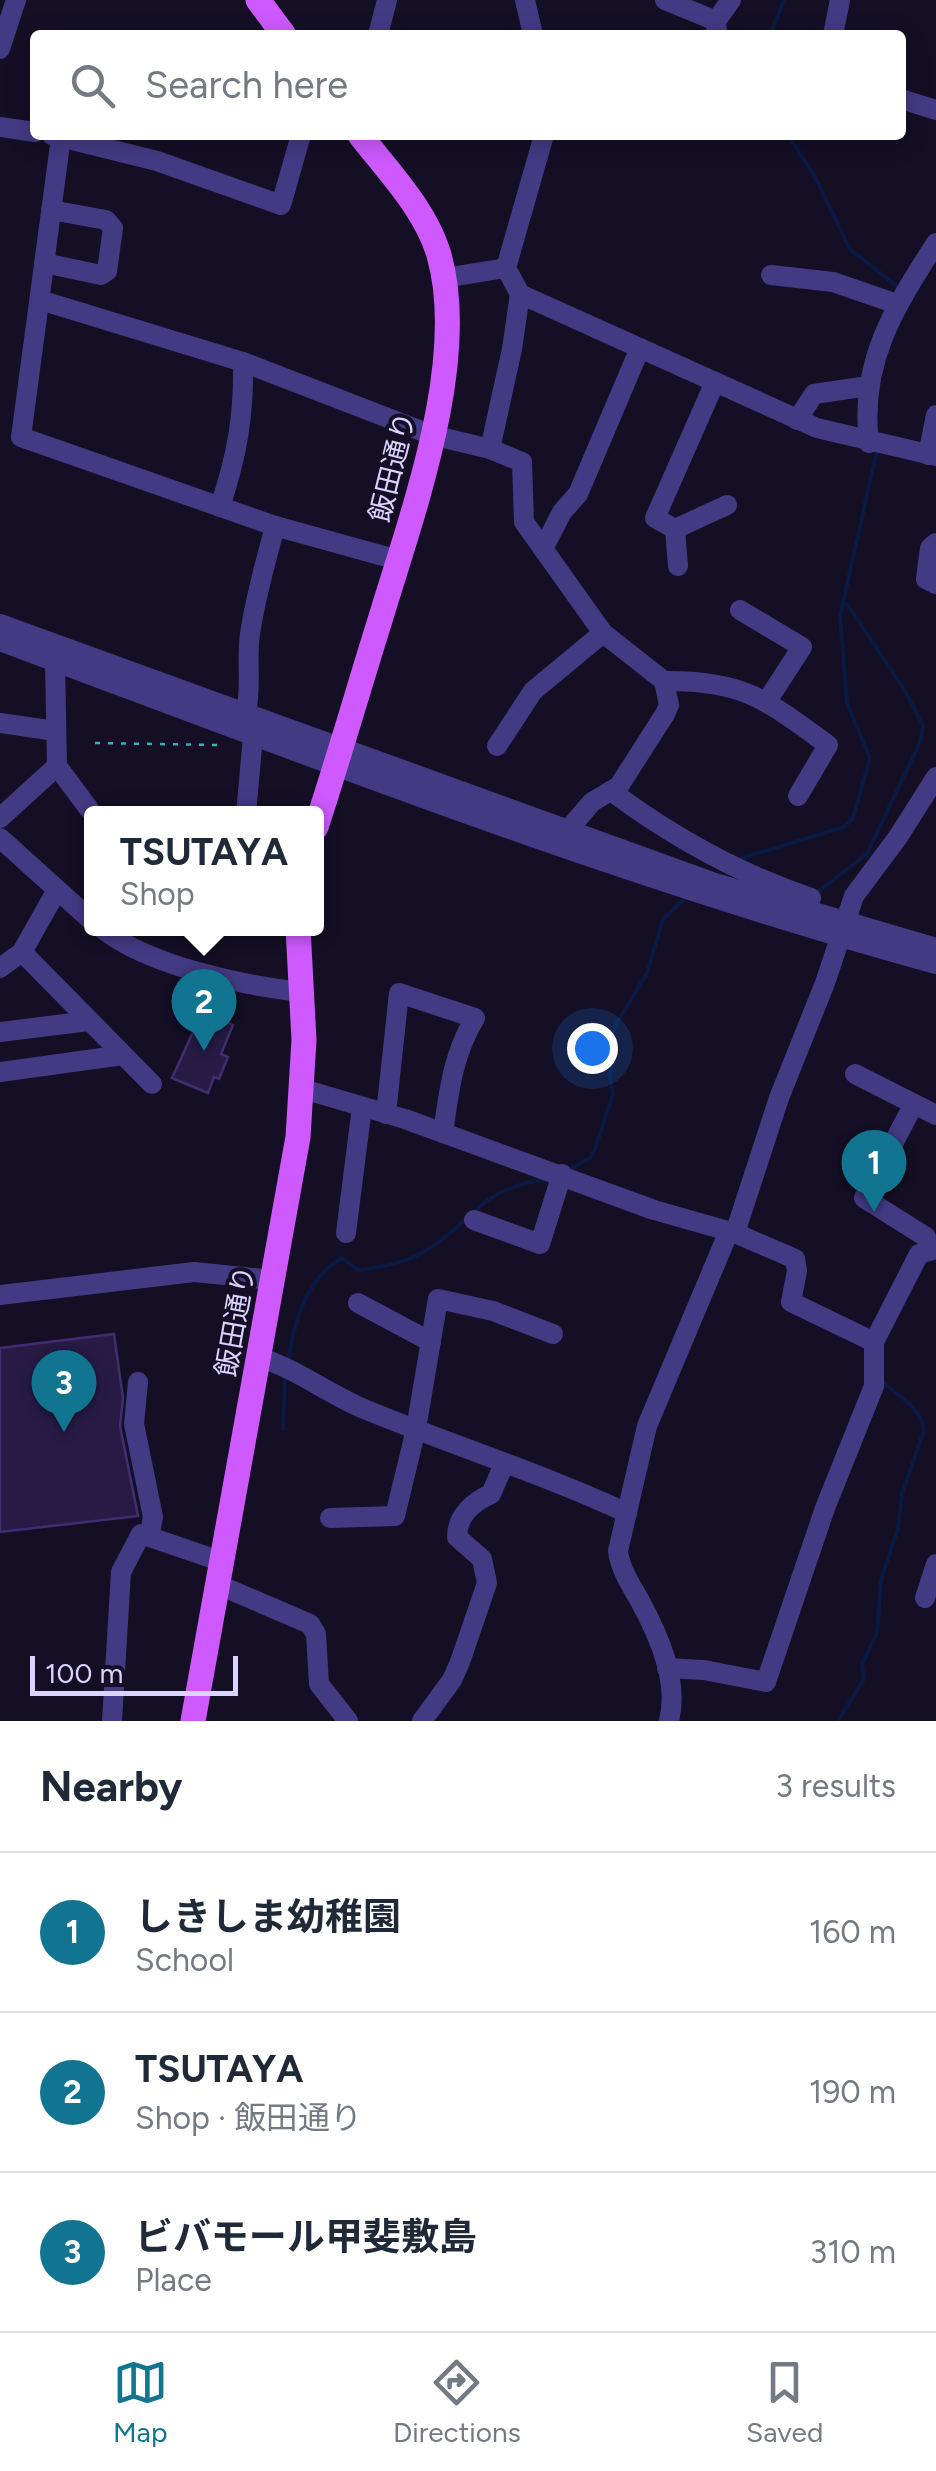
<!DOCTYPE html>
<meta charset="utf-8">
<style>
body{margin:0;font-family:Figtree,"Noto Sans JP",sans-serif;background:#f6f6f7;color:#1f2937}
.scale{position:absolute;left:30px;bottom:25px;width:208px;box-sizing:border-box;padding-left:10px;border:5px solid #dbd3ff;border-top:0;font-size:28px;line-height:35px;white-space:nowrap;color:#dbd3ff;-webkit-text-stroke:8px #140f25;paint-order:stroke}
.you{position:absolute;left:592px;top:1048px;width:35px;height:35px;margin:-25px;border:8px solid #fff;border-radius:50%;background:#1a73e8;box-shadow:0 0 0 15px #1a73e833}
.badge{display:grid;place-items:center;width:65px;height:65px;border-radius:50%;background:#117490;color:#fff;font-size:32px;font-weight:700}
.pin{position:absolute;translate:-50% -82px;filter:drop-shadow(0 2px 5px #0008)}
.pin::after{content:'';position:absolute;top:52px;width:35px;height:30px;background:inherit;clip-path:polygon(0 0,100% 0,50% 100%)}
.popup{position:absolute;left:84px;top:806px;width:240px;height:130px;box-sizing:border-box;display:grid;place-content:center;border-radius:10px;background:#fff;filter:drop-shadow(0 2px 8px #0005);font-size:32px;white-space:nowrap;color:#747a83}
.popup b{font-size:38px;color:#1f2937}
.popup::after{content:'';position:absolute;left:50%;top:100%;margin-left:-20px;border:20px solid transparent;border-top-color:#fff}
.list{margin:0;padding:0;list-style:none}
h2{display:flex;justify-content:space-between;align-items:center;height:130px;margin:0;padding:0 40px;font-size:42px}
h2 small{font-size:32px;font-weight:400;color:#747a83}
.list li{display:grid;grid-template-columns:65px 1fr auto;gap:30px;align-items:center;box-sizing:border-box;height:160px;padding:0 40px;border-top:2px solid #e0e1e3}
.list b{display:block;font-size:38px;white-space:nowrap}
.list p{margin:0;font-size:32px;white-space:nowrap;color:#747a83}
.list em{font-size:32px;font-style:normal;color:#747a83}
.icon{flex:none;width:55px;height:55px;fill:none;stroke:currentColor;stroke-width:2;stroke-linecap:round;stroke-linejoin:round}
.map{position:relative;flex:none;width:936px;height:1721px;overflow:hidden}
.search{position:absolute;background:#fff;box-shadow:0 5px 25px #0003;left:30px;right:30px;top:30px;height:110px;display:flex;align-items:center;gap:25px;box-sizing:border-box;padding:0 35px;border-radius:10px;color:#747a83;font-size:38px}
.sheet{height:610px;background:#fff}
nav{display:flex;justify-content:space-around;align-items:center;box-sizing:border-box;height:140px;border-top:2px solid #e0e1e3;background:#fff;font-size:28px;color:#747a83}
nav a{display:grid;justify-items:center;gap:5px}
nav .on{color:#117490}
.map>svg:first-child{display:block}
.lines{fill:none;stroke-linecap:round;stroke-linejoin:round}
.stream{stroke:#0a1a43;stroke-width:4}
.building{fill:#271b46;stroke:#402d72;stroke-width:2.5}
.path{stroke:#2fb4b7;stroke-width:2.5;stroke-dasharray:5 8;stroke-linecap:butt}
.minor{stroke:#433a84;stroke-width:20}
.major{stroke:#ce5aff;stroke-width:25}
.labels{text-anchor:middle;dominant-baseline:central;stroke-width:8;stroke-linejoin:round;paint-order:stroke}
.street-label{font-size:28px;fill:#dbd3ff;stroke:#140f25}
</style>
<div class="map">
<svg width="936" height="1721" viewBox="0 0 936 1721">
<rect width="100%" height="100%" fill="#140f25"/>
<g class="lines">
<g class="stream">
<polyline points="770,35 784,0"/>
<polyline points="788,135 815,177 850,249 898,287"/>
<polyline points="736,860 844,827 853,818 870,758 847,703 840,616 877,450"/>
<polyline points="815,894 867,854 920,742 923,726 905,691 847,604"/>
<polyline points="568,1170 590,1158 595,1149 613,1094 610,1076 614,1028 647,973 663,919 685,898"/>
<path d="M474 1212C494 1191 518 1184 545 1179"/>
<path d="M288 1360C295 1321 306 1278 342 1258L358 1270C408 1265 430 1253 467 1218"/>
<polyline points="283,1429 285,1374"/>
<path d="M838 1721 864 1679 862 1664 877 1633 881 1580 898 1528 902 1494 924 1430C922 1409 898 1395 882 1382"/>
</g>
</g>
<g class="building">
<polygon points="203,1010 233,1025 221,1054 228,1057 219,1079 214,1077 208,1093 172,1078"/>
<polygon points="114,1334 123,1398 120,1426 138,1516 0,1532 0,1348"/>
</g>
<g class="lines">
<polyline class="path" points="95,743 218,745 221,741"/>
<g class="minor">
<polyline points="525,0 533,35"/>
<polyline points="665,0 716,21"/>
<polyline points="717,33 716,21 731,0"/>
<polyline points="378,35 387,0"/>
<polyline points="833,35 840,0"/>
<polyline points="0,49 16,0"/>
<polyline points="901,99 936,110"/>
<polyline points="0,127 35,132"/>
<polyline points="52,135 157,161 281,205 301,135"/>
<polyline points="544,135 506,268 520,294 817,428 936,456"/>
<polyline points="61,137 21,437 275,526 398,560"/>
<polyline points="44,263 101,275 107,271 113,228 106,220 51,210"/>
<polyline points="771,275 833,282 897,304"/>
<polyline points="444,278 506,268"/>
<polyline points="520,294 512,349 490,449 522,462 524,522 603,633 664,681 669,705 665,714 619,786 592,802 568,830"/>
<polyline points="40,300 243,362 432,435 490,449"/>
<polyline points="797,420 814,394 868,386"/>
<path d="M869 443C859 362 895 307 936 243"/>
<polyline points="928,455 936,415"/>
<path d="M220 507C237 455 244 417 243 362"/>
<polyline points="675,529 727,505"/>
<polyline points="936,543 930,548 926,579 936,584"/>
<polyline points="543,549 562,512 578,494 640,348"/>
<polyline points="678,566 675,529 655,518 715,382"/>
<polyline points="740,610 802,647 767,701"/>
<polyline points="0,624 712,882 936,948"/>
<path d="M0 641C309 756 617 877 936 964"/>
<path d="M664 681C744 680 766 700 828 745L798 796"/>
<path d="M246 712C252 687 246 660 250 634 255 598 266 561 275 526"/>
<polyline points="0,723 55,731"/>
<polyline points="497,746 533,691 603,633"/>
<polyline points="57,766 89,809"/>
<path d="M611 791C670 835 740 874 811 898"/>
<polyline points="246,814 253,736"/>
<polyline points="0,818 57,766 55,661"/>
<polyline points="0,838 91,920"/>
<path d="M101 928C149 966 241 985 301 992"/>
<polyline points="22,952 152,1084"/>
<polyline points="0,968 22,952 57,890"/>
<polyline points="0,1032 89,1021"/>
<polyline points="0,1072 123,1055"/>
<polyline points="855,1074 936,1115"/>
<polyline points="303,1089 405,1119 654,1210 735,1233 795,1259 797,1271 791,1302 874,1342"/>
<polyline points="914,1104 864,1198 926,1237"/>
<path d="M386 1114 399 993 475 1018C453 1054 449 1091 443 1133"/>
<polyline points="474,1220 540,1244 562,1174"/>
<polyline points="346,1233 362,1107"/>
<polyline points="735,1233 779,1098 825,983 854,896 898,837 936,777"/>
<polyline points="0,1295 194,1272 273,1280"/>
<polyline points="358,1303 431,1342"/>
<path d="M259 1357C299 1370 331 1396 369 1411 455 1446 543 1474 627 1513"/>
<polyline points="138,1382 134,1424 153,1517 149,1537"/>
<polyline points="330,1518 395,1516 416,1429 438,1299 493,1311 553,1334"/>
<polyline points="219,1585 310,1624 316,1634 319,1684 348,1721"/>
<polyline points="925,1598 936,1564"/>
<polyline points="667,1668 704,1670 766,1682 825,1508 874,1386 874,1342 919,1254 936,1249"/>
<polyline points="112,1721 121,1572 141,1534 223,1562"/>
<path d="M422 1721 452 1680 460 1662 487 1583 482 1559 457 1537C457 1516 473 1502 491 1494L504 1464"/>
<path d="M669 1721C679 1681 659 1636 640 1601 631 1585 620 1569 618 1551L647 1426 729 1231"/>
</g>
<g class="major">
<polyline points="258,0 284,35"/>
<path d="M316 827C339 757 359 687 381 617 412 514 469 361 439 255 426 210 388 171 360 135"/>
<polyline points="193,1721 298,1137 304,1040 298,928"/>
</g>
</g>
<g class="labels">
<g class="street-label">
<text transform="translate(392 467) rotate(-76)">飯田通り</text>
<text transform="translate(235 1321) rotate(-80)">飯田通り</text>
</g>
</g>
</svg>
<div class="scale">100 m</div>
<div class="you"></div>
<div class="pin badge" style="left:874px;top:1212px">1</div>
<div class="pin badge" style="left:204px;top:1051px">2</div>
<div class="popup"><b>TSUTAYA</b>Shop</div>
<div class="pin badge" style="left:64px;top:1432px">3</div>
<div class="search"><svg class="icon" aria-label="search" viewBox="0 0 24 24"><circle cx="10" cy="10" r="6"/><path d="M15 15l6 6"/></svg>Search here</div>
</div>
<section class="sheet">
<h2>Nearby<small>3 results</small></h2>
<ul class="list">
<li><span class="badge">1</span><div><b>しきしま幼稚園</b><p>School</p></div><em>160 m</em></li>
<li><span class="badge">2</span><div><b>TSUTAYA</b><p>Shop · 飯田通り</p></div><em>190 m</em></li>
<li><span class="badge">3</span><div><b>ビバモール甲斐敷島</b><p>Place</p></div><em>310 m</em></li>
</ul>
</section>
<nav>
<a class="on"><svg class="icon" aria-label="map" viewBox="0 0 24 24"><path d="M3 6l6-2 6 2 6-2v14l-6 2-6-2-6 2zM9 4v14M15 6v14"/></svg>Map</a>
<a><svg class="icon" aria-label="directions" viewBox="0 0 24 24"><path d="M12 3l9 9-9 9-9-9zM9 14v-3h6M13 9l2 2-2 2"/></svg>Directions</a>
<a><svg class="icon" aria-label="saved" viewBox="0 0 24 24"><path d="M7 4h10v16l-5-4-5 4z"/></svg>Saved</a>
</nav>
